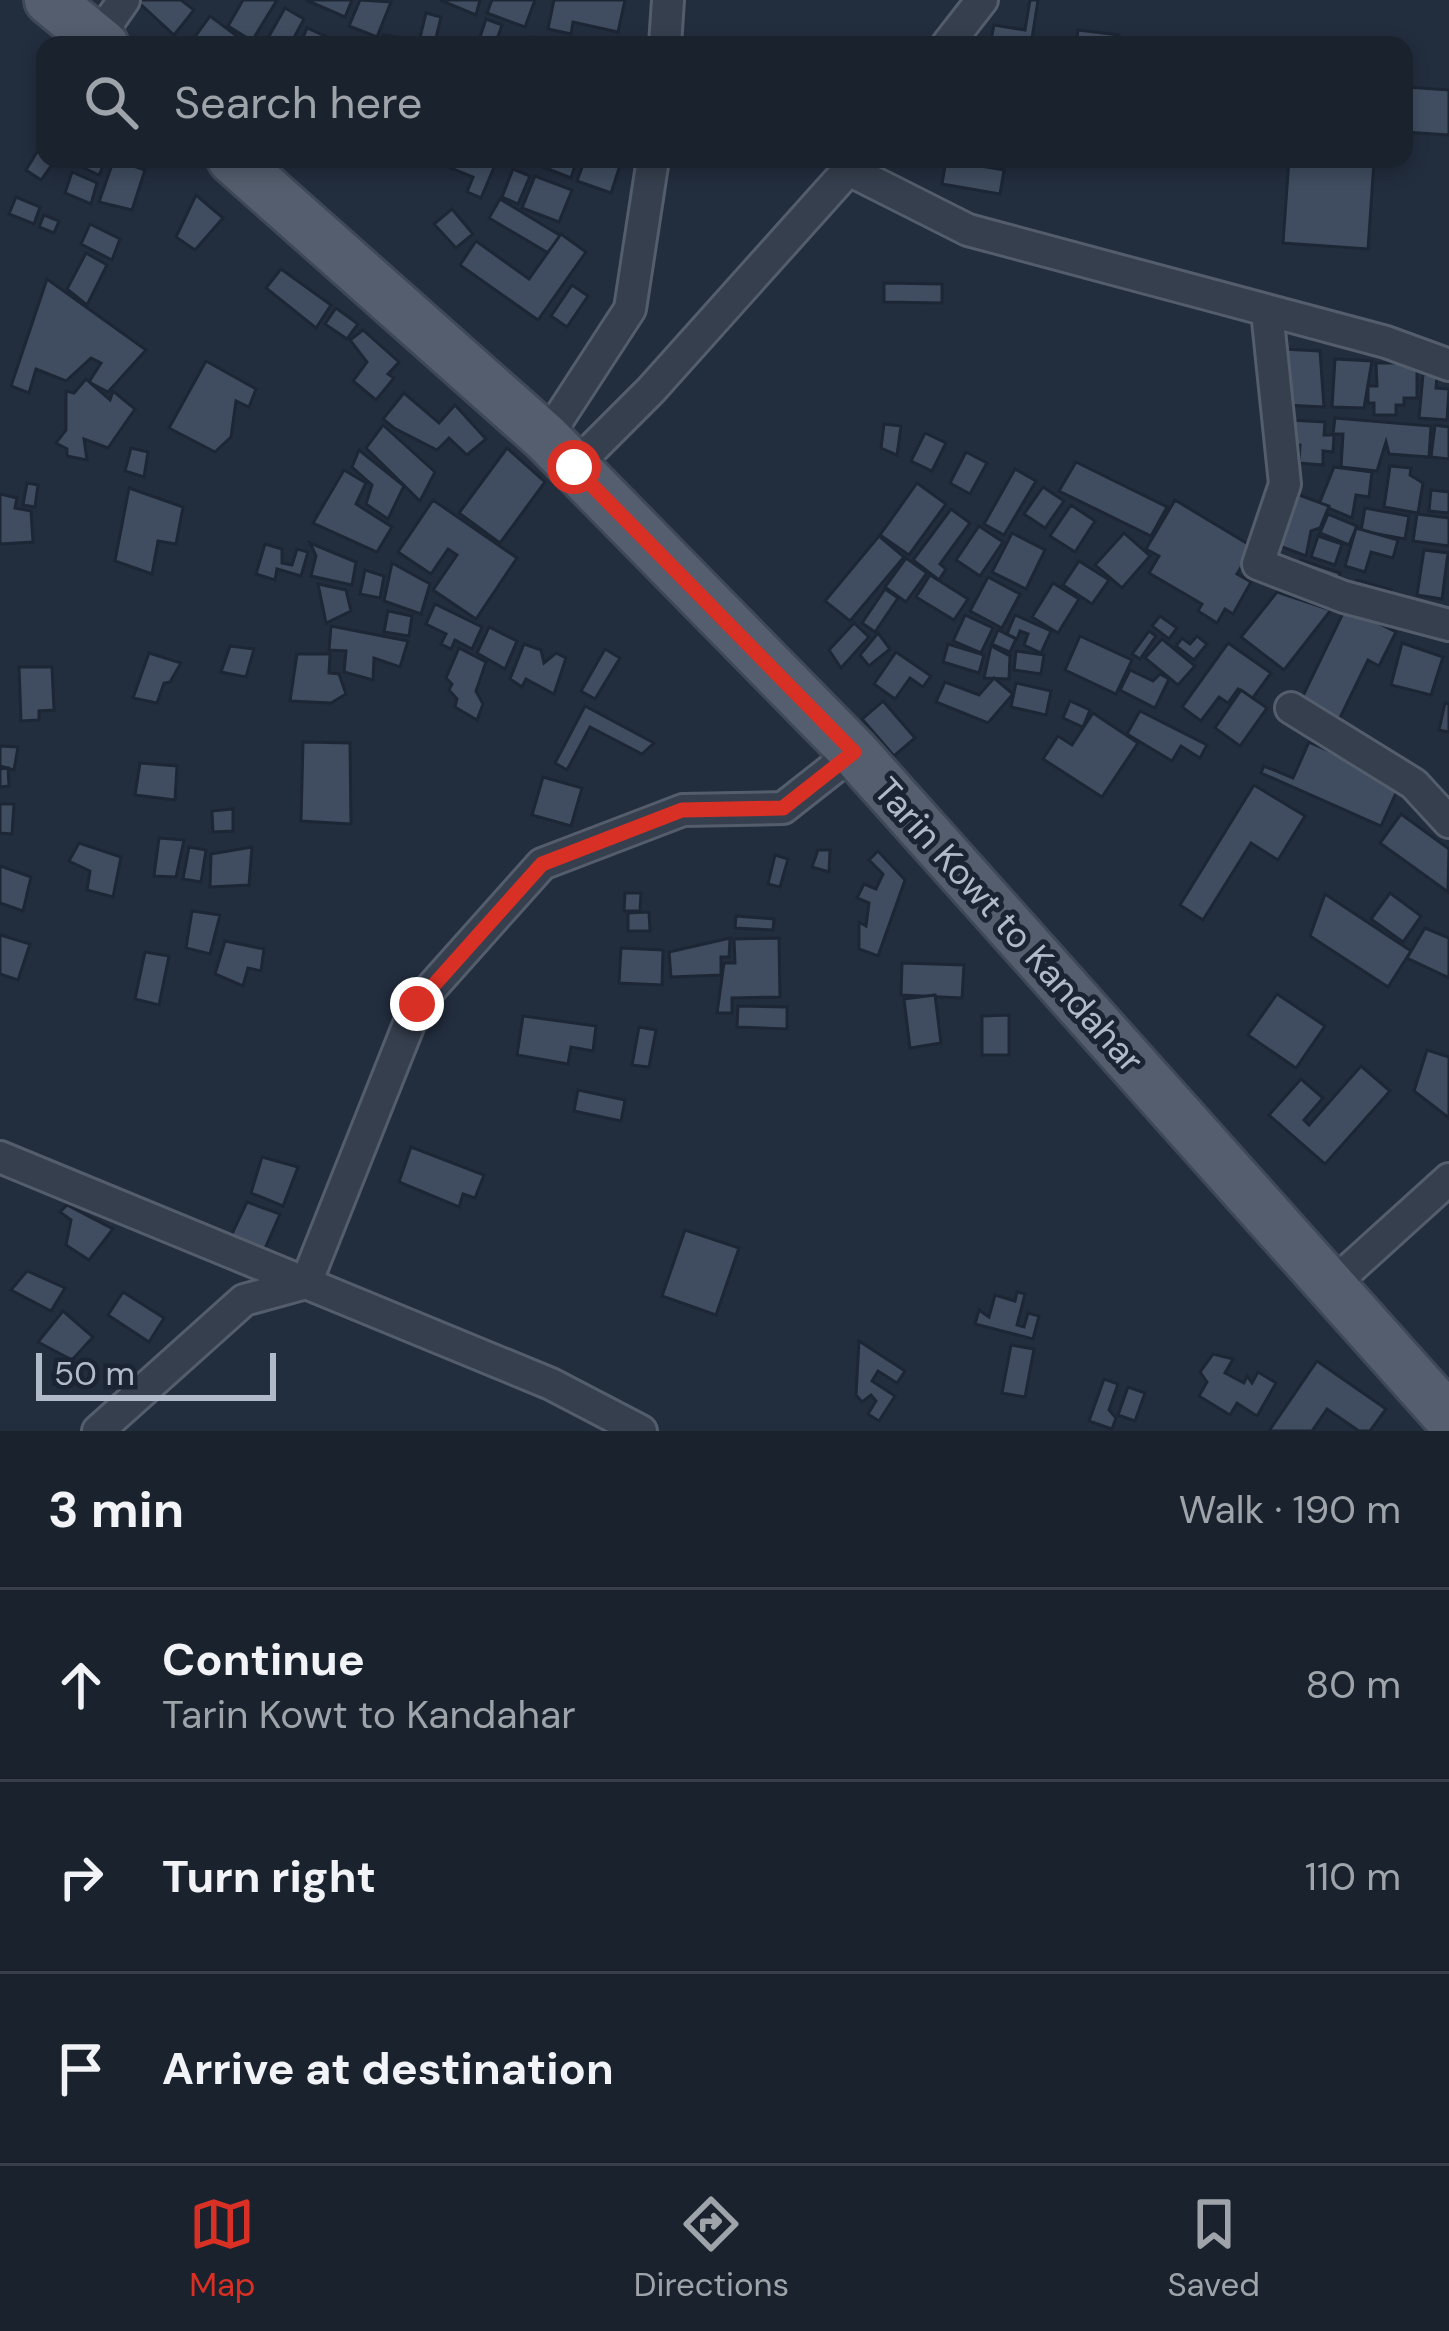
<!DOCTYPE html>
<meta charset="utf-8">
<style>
body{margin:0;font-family:"DM Sans",sans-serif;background:#272f3a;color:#f1f3f6}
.scale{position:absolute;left:36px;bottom:30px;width:240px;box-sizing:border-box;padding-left:12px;border:6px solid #b1bac9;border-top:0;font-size:33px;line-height:42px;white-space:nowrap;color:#b1bac9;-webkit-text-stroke:9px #1b2433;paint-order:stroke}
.stop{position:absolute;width:36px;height:36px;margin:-27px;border:9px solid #d93025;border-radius:50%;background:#fff}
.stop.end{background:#d93025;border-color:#fff;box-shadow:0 3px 12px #0008}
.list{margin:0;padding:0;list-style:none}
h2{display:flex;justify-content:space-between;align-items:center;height:156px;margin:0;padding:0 48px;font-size:51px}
h2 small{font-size:39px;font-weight:400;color:#9fa4aa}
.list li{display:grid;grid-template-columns:78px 1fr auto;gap:36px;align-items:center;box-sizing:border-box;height:192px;padding:0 48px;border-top:3px solid #383f4a}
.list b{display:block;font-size:45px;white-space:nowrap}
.list p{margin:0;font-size:39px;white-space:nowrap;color:#9fa4aa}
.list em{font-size:39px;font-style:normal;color:#9fa4aa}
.icon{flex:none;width:66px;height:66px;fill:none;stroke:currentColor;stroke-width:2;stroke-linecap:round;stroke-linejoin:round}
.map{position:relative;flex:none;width:1449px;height:1431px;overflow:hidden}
.search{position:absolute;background:#1a222e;box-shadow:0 6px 18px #0003;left:36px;right:36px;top:36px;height:132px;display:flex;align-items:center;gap:30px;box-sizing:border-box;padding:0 42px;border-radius:24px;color:#9fa4aa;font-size:45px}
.sheet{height:732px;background:#1a222e}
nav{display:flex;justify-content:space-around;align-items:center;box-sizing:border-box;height:168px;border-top:3px solid #383f4a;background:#1a222e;font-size:33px;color:#9fa4aa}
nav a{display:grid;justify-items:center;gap:6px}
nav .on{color:#d93025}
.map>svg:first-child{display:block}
.building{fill:#404d60;stroke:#1d2635;stroke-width:3}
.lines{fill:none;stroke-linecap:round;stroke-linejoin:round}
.minor-casing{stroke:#545d6c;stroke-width:36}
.primary-casing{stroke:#3f4857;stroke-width:54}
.minor{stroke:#363f4e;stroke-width:30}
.primary{stroke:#545e6e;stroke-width:48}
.route{stroke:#d93025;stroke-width:15}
.labels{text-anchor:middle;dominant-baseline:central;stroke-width:10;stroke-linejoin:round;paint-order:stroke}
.street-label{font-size:36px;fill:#b1bac9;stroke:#1b2433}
</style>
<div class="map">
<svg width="1449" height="1431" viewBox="0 0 1449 1431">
<rect width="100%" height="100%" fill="#222d3e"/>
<g class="building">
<polygon points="136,0 181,0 194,10 174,35"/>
<polygon points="243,0 277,0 252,41 228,26"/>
<polygon points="306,0 352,0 345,17"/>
<polygon points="360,0 391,2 377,37 349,26"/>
<polygon points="440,0 480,0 476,15"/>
<polygon points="492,0 535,0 525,27 487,13"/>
<polygon points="554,0 625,0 618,32 573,22 571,34 548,29"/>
<polygon points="1030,0 1038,0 1031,45 990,45 994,25 1025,30"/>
<polygon points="285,8 304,19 290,45 264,45"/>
<polygon points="426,13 441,17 435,42 420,38"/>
<polygon points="210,16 249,45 191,42"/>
<polygon points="486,19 502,25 495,45 479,40"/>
<polygon points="307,28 336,41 334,45 300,45"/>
<polygon points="1078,30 1119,35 1117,45 1076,45"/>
<polygon points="383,35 418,40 418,45 382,45"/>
<polygon points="532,37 577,42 576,45 531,45"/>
<polygon points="1406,87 1449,90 1449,135 1404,132"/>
<polygon points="45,139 45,159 56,159 41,180 26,170"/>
<polygon points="65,159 106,159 99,175"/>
<polygon points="114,159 145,170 132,210 99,202"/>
<polygon points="451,159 495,165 481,198 467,192 473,177 448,167"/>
<polygon points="523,159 577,159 571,178"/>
<polygon points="585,159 622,159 611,193 577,181"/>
<polygon points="1289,159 1374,162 1368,249 1283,243"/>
<polygon points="946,160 1004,170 1000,194 942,184"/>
<polygon points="513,169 530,176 518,204 502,197"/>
<polygon points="72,172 97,183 91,204 65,193"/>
<polygon points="535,176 572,190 559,222 522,208"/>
<polygon points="196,195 223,218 195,250 176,237"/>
<polygon points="16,197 40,207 34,224 9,214"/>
<polygon points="500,199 561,236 550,254 489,218"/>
<polygon points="452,209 473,234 456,248 434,224"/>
<polygon points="44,215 59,221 54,233 39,227"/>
<polygon points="90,224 120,239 112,260 81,244"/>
<polygon points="561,234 586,252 538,320 460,265 476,241 529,279"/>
<polygon points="86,253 107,265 87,305 67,289"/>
<polygon points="281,269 331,305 316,328 266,288"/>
<polygon points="47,279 146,350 108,392 89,382 101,363 91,358 66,381 36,369 29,393 11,386"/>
<polygon points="884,283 942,284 942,303 884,302"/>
<polygon points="572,285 588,296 567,327 551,316"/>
<polygon points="336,308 358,324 347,339 325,324"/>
<polygon points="363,330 399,362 388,374 394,378 376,400 353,381 367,362 350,340"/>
<polygon points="1282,349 1320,351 1324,407 1285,405"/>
<polygon points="1335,359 1372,361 1364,408 1332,407"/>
<polygon points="206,361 256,389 249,407 236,401 231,437 215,452 169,428"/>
<polygon points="1376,363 1417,363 1417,398 1404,398 1404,405 1396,405 1396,415 1374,415 1374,403 1368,403 1368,386 1377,386"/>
<polygon points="1423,374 1437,375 1436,388 1449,389 1447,420 1419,418"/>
<polygon points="86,379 110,400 113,391 135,409 108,448 84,439 87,460 67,456 67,449 56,443 66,430 66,391 74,393"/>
<polygon points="404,393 439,423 455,405 486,439 467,455 449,438 437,450 394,428 383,419"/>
<polygon points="1335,418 1431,426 1429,457 1389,454 1386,442 1377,471 1341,467 1343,434 1333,434"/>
<polygon points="1289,420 1325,422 1324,435 1334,435 1333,452 1323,451 1323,465 1299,463 1300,445 1288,444"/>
<polygon points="884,424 901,426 897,455 881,448"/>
<polygon points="383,425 435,472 420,501 366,448"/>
<polygon points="1435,425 1449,427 1449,459 1431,457"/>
<polygon points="925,433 946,443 932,471 911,461"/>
<polygon points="131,448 148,452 144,477 125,471"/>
<polygon points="507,448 545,482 500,543 459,513"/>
<polygon points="359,450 404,486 388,519 366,504 372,485 352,467"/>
<polygon points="966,452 987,463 970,494 950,483"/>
<polygon points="1076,462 1167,507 1151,536 1059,491"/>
<polygon points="1390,466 1411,468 1410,475 1423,483 1418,513 1384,507"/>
<polygon points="1334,467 1372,472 1369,497 1356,495 1352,518 1319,504"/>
<polygon points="1015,469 1036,481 1004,535 984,524"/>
<polygon points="344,470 366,483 356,504 392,527 377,552 313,523"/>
<polygon points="27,483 38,485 35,507 23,505"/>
<polygon points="917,483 946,504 909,555 880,535"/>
<polygon points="1043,487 1064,501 1045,528 1024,514"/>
<polygon points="129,488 183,507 176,544 158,541 152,574 115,561"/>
<polygon points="1431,490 1449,492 1449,513 1429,511"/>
<polygon points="1291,492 1329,506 1320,528 1311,531 1306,556 1272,543"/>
<polygon points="0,494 17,498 15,508 31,511 33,542 0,544"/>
<polygon points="433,500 517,558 476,619 433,590 457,555 448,549 431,574 398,552"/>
<polygon points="1175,500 1253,547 1237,574 1251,582 1233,614 1225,609 1217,623 1198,611 1202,604 1149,573 1159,556 1146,549"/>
<polygon points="1071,505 1095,521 1075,552 1050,536"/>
<polygon points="1365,508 1409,516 1405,539 1361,531"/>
<polygon points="951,509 970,523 940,564 946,569 939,580 913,560"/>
<polygon points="1328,514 1357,526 1349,545 1320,533"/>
<polygon points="1417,514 1449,518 1449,546 1413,541"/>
<polygon points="979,526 1003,542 980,576 956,560"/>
<polygon points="1356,528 1398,540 1393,558 1371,552 1365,572 1345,566"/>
<polygon points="1012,533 1045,550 1026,589 992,572"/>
<polygon points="1124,533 1150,556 1122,588 1095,565"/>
<polygon points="879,536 904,557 850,621 825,601"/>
<polygon points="1318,536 1342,544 1335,565 1311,557"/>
<polygon points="310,543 356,562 352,585 311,576 316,556"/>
<polygon points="265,544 282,549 282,563 292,565 297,549 308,552 301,576 277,569 275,580 256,574"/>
<polygon points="1424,550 1448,553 1442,599 1417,595"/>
<polygon points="906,558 927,573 906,602 885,587"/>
<polygon points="1301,560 1340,573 1336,585 1296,572"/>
<polygon points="1079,561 1109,580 1092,604 1063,585"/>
<polygon points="392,563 430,584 421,614 384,601"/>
<polygon points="365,570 384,576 380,598 360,594"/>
<polygon points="930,575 968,599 954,620 916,597"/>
<polygon points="988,577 1020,594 1002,628 970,611"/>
<polygon points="1357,580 1391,590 1387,604 1353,593"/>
<polygon points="1053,583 1079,599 1058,633 1032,617"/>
<polygon points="318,584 346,590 351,611 326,623"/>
<polygon points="885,589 898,598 875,632 862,623"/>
<polygon points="1277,592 1331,610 1284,670 1241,637"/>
<polygon points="435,604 482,627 472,649 455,640 451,649 441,644 446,634 426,624"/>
<polygon points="1346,607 1396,632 1379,666 1368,660 1336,726 1297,708"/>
<polygon points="388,611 412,616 409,636 384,632"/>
<polygon points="965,615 993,628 981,653 953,641"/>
<polygon points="1015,615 1051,631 1041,653 1024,645 1028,634 1020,631 1017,639 1007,634"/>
<polygon points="1160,616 1177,628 1169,639 1152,626"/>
<polygon points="854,623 869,637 841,668 829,650"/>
<polygon points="331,626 408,641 400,667 374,658 373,680 344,672 346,651 329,650"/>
<polygon points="489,627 517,641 505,669 477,653"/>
<polygon points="998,630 1016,639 1010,652 992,644"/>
<polygon points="1149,631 1156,636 1140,659 1132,654"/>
<polygon points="878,633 890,649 869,666 860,655"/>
<polygon points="1080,636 1132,660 1116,694 1065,670"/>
<polygon points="1197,636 1207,644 1194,660 1176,646 1182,638 1190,644"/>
<polygon points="1162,639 1195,666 1178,685 1145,658"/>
<polygon points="1228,643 1271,673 1252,699 1238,689 1228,703 1219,697 1201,721 1182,707"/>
<polygon points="1402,643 1443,657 1431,695 1391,685"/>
<polygon points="524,644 541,650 544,663 556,653 566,658 554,694 526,679 522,687 510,679"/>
<polygon points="948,644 984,655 979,673 943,662"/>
<polygon points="230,646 254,649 246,677 221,672"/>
<polygon points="991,646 1010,656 1009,679 984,678"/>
<polygon points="459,648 486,662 476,691 483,704 477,720 455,707 457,699 449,690 452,684 446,678"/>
<polygon points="605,649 620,658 595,699 581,691"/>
<polygon points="1016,651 1044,655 1041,674 1014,670"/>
<polygon points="896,652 931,676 923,687 910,678 895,699 874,684"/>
<polygon points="149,653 181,663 170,682 164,683 157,703 133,698"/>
<polygon points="297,654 330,654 329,673 339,674 346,694 331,703 290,701"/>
<polygon points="19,667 52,667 54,710 39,711 39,720 21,721"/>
<polygon points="1130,670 1153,681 1160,674 1169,679 1155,708 1120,690"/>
<polygon points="994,678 1013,694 988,723 936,702 945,682 979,695"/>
<polygon points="1016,683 1051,691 1046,715 1011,707"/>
<polygon points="1241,690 1267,708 1240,746 1215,728"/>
<polygon points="883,701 915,738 894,756 862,719"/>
<polygon points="1070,701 1090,710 1083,727 1063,718"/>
<polygon points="1445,703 1449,704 1449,732 1439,730"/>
<polygon points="585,706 654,743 642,754 590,727 567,770 555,763"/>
<polygon points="1140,711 1207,745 1200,758 1181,746 1172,761 1127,734"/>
<polygon points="1093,713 1138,743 1102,797 1043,759 1058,736 1072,745"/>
<polygon points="303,742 350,743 351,824 301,821"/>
<polygon points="1309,742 1401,782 1381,826 1261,773 1264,766 1293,778"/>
<polygon points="0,746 18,747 14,770 0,766"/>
<polygon points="140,763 177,766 175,800 135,795"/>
<polygon points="8,768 9,786 0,787 0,769"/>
<polygon points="543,777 582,788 571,826 532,815"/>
<polygon points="1254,785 1305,816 1278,860 1251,843 1203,920 1180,905"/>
<polygon points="0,804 14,804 12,834 0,833"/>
<polygon points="233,809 233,831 213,832 212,811"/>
<polygon points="1401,814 1449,849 1448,892 1380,843"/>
<polygon points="159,838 184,840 176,877 154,876"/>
<polygon points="79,843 121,857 113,897 87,890 90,871 69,861"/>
<polygon points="189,847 206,850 201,882 183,879"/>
<polygon points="252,847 249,885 210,887 211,854"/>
<polygon points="818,850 830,850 829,872 812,867"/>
<polygon points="878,851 905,880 878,956 859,949 859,922 866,926 869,903 857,898 864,884 876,889 883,874 869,860"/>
<polygon points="775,855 788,859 780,887 768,884"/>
<polygon points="0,866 31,877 23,911 0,903"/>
<polygon points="625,893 641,893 640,911 624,911"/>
<polygon points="1390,893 1421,916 1403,942 1371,919"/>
<polygon points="1325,894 1411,951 1388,987 1310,936"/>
<polygon points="192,911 220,915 210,954 186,948"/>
<polygon points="649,912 650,931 628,931 628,913"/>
<polygon points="736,916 774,919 773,930 735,928"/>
<polygon points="1425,928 1449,938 1449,978 1407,958"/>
<polygon points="0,935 30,944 18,980 0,974"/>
<polygon points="730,938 729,957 721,957 721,975 671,977 669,952"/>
<polygon points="779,938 780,997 732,998 732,1013 717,1013 724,963 735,963 734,939"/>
<polygon points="225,941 264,949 261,971 248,968 243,986 215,974"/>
<polygon points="621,948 663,950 662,985 619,983"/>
<polygon points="145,952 169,956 159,1005 135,999"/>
<polygon points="902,963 964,965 962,998 901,995"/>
<polygon points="1277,994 1325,1026 1296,1068 1248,1035"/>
<polygon points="935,995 941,1043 910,1048 904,999"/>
<polygon points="738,1006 787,1007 787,1029 737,1027"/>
<polygon points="1009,1015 1009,1055 982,1055 982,1016"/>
<polygon points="523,1016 596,1026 593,1051 571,1047 568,1064 517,1055"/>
<polygon points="639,1027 656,1030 649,1067 632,1065"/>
<polygon points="1427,1050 1449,1057 1449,1118 1414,1091"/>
<polygon points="1361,1066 1390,1091 1325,1164 1269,1115 1301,1079 1323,1098 1304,1120 1309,1125"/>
<polygon points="578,1090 625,1100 621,1121 574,1111"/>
<polygon points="411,1147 484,1175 475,1198 463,1194 459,1207 399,1182"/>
<polygon points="262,1157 298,1167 283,1206 251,1193"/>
<polygon points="247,1202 280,1214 263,1253 230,1238"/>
<polygon points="67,1205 113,1229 89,1260 66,1245 71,1220 60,1212"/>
<polygon points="685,1230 739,1248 716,1315 662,1296"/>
<polygon points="27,1271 65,1288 51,1311 11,1290"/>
<polygon points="123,1292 164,1318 149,1342 108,1315"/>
<polygon points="1017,1292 1025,1294 1017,1325 1024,1327 1028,1313 1039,1316 1033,1339 975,1324 979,1310 989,1317 995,1295 1015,1301"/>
<polygon points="63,1311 93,1337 72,1360 38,1342"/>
<polygon points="859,1341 905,1371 897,1383 878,1371 872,1381 895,1396 879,1421 868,1414 876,1401 871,1395 862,1402 856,1395"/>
<polygon points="1011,1345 1034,1349 1025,1397 1002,1393"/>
<polygon points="1213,1354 1233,1359 1225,1373 1244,1383 1247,1376 1252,1383 1258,1372 1276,1383 1257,1416 1237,1403 1230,1415 1199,1396 1207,1382 1200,1372"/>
<polygon points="1317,1361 1386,1409 1370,1431 1359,1431 1327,1409 1312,1431 1269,1431"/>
<polygon points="1104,1379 1118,1384 1109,1410 1116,1418 1112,1429 1089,1421"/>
<polygon points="1128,1387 1145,1393 1135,1421 1118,1415"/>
</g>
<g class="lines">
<defs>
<g id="minor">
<polyline points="97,39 124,0"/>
<polyline points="665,45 668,0"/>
<polyline points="947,45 982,0"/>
<polyline points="849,170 968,230 1386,342 1449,365"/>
<polyline points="1267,311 1285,484 1258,564 1344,597 1449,625"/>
<polyline points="546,438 630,309 653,159"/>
<polyline points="574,467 651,390 858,159"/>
<polyline points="1291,708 1414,784 1449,822"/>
<polyline points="0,1157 551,1384 641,1431"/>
<polyline points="1331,1286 1449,1179"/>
<polyline points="98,1431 244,1300 306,1283 417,1004 542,864 683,810 783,808 854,752"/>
</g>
<g id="primary">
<polyline points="49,0 104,45"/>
<polyline points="232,159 546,438 854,752 1449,1418"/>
</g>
</defs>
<use href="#minor" class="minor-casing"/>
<use href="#primary" class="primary-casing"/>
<use href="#minor" class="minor"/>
<use href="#primary" class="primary"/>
</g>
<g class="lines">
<polyline class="route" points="417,1004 542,864 682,810 783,808 854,752 574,467"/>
</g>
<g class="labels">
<g class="street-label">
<text transform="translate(1009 925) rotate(48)">Tarin Kowt to Kandahar</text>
</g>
</g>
</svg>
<div class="scale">50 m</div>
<div class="stop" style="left:574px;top:467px"></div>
<div class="stop end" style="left:417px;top:1004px"></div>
<div class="search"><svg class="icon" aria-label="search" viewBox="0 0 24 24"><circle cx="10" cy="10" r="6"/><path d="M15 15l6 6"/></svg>Search here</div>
</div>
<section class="sheet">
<h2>3 min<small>Walk · 190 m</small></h2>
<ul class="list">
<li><svg class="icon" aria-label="ahead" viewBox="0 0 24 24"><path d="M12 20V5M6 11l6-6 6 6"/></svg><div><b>Continue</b><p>Tarin Kowt to Kandahar</p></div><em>80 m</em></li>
<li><svg class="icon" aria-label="right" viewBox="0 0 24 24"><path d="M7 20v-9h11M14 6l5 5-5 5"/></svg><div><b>Turn right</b></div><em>110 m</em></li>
<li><svg class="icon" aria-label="arrive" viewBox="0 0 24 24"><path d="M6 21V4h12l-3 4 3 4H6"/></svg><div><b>Arrive at destination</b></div></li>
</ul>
</section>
<nav>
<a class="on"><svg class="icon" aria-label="map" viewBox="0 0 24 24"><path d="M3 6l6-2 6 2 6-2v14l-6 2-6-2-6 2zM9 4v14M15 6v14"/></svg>Map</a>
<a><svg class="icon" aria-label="directions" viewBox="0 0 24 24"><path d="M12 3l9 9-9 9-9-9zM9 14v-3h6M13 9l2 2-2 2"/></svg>Directions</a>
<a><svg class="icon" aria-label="saved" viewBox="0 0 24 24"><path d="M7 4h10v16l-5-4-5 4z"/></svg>Saved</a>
</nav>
